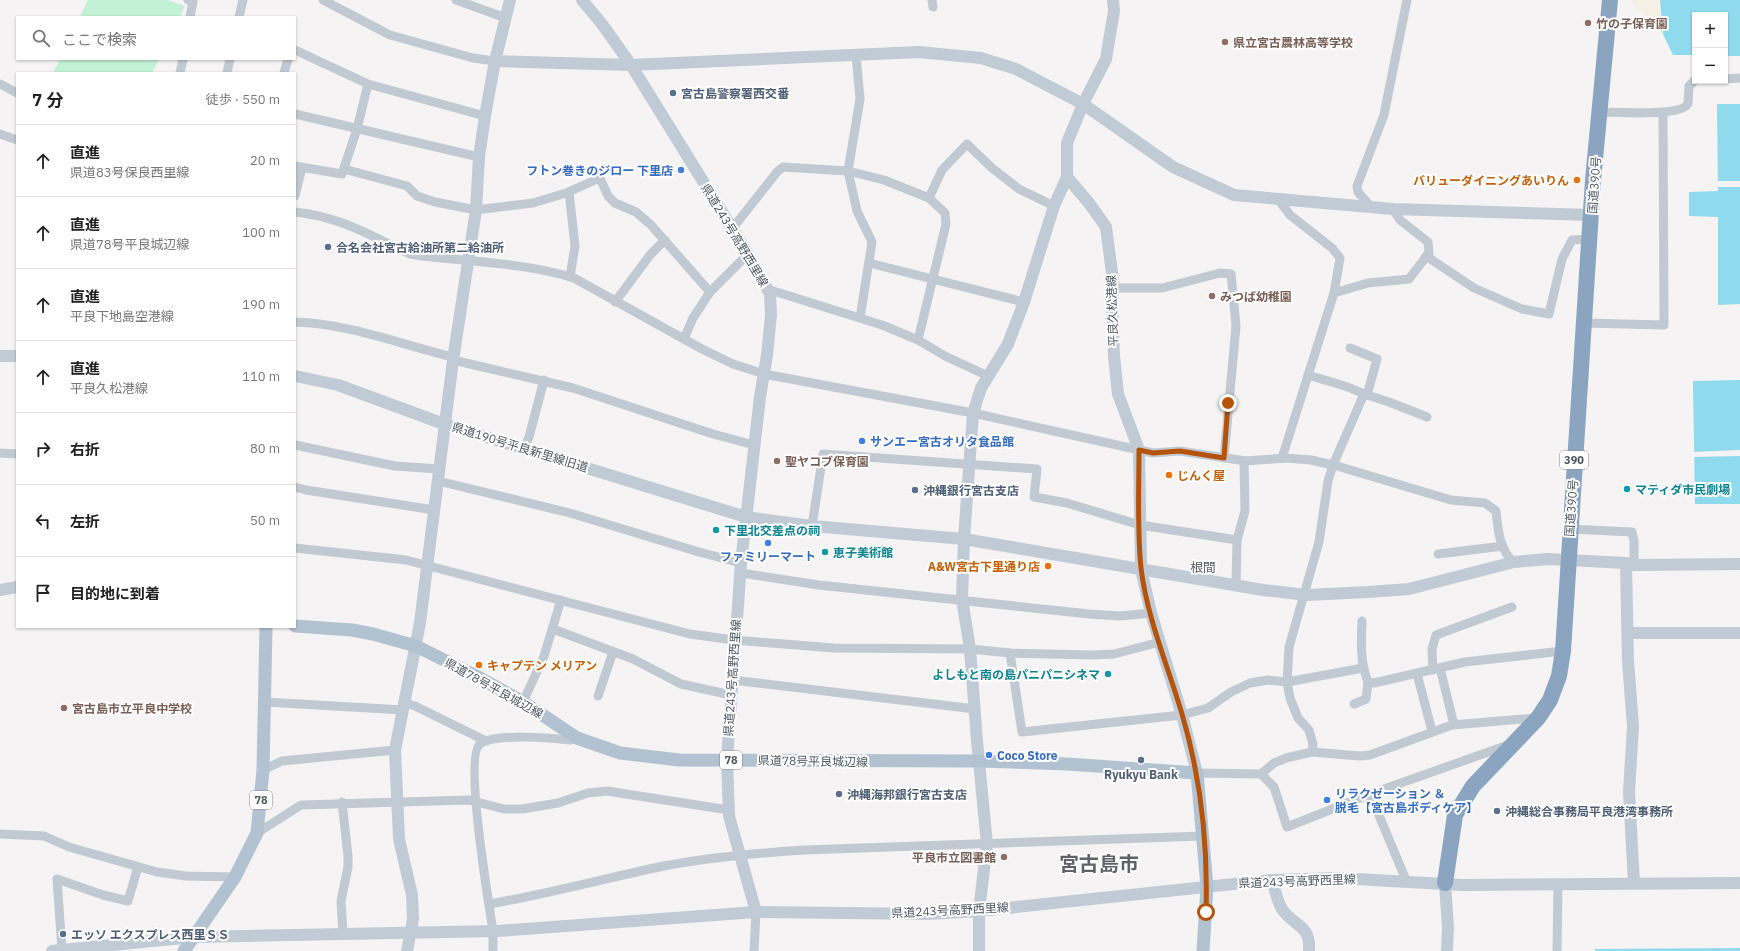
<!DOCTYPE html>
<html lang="ja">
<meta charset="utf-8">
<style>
body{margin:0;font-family:"IBM Plex Sans","Noto Sans JP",sans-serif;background:#f6f6f6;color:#222}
.controls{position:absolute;right:12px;top:12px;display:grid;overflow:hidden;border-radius:0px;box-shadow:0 1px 3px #0004}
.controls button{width:36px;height:36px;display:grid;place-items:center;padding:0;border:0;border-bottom:1px solid #e0e0e0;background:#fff;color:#222;font:20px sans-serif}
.stop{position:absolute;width:12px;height:12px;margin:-9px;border:3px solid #b45309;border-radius:50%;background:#fff}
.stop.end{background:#b45309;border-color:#fff;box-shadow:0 1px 4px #0008}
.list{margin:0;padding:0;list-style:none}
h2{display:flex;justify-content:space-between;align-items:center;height:52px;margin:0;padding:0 16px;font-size:17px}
h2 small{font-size:13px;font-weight:400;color:#767676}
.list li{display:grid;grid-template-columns:26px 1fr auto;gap:12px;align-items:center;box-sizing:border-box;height:72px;padding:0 16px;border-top:1px solid #e0e0e0}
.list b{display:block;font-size:15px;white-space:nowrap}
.list p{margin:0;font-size:13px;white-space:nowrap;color:#767676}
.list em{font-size:13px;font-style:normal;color:#767676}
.icon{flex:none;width:22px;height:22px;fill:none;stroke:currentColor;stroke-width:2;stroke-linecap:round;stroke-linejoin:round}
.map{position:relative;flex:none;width:1740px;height:951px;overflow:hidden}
.search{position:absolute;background:#fff;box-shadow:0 1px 3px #0004;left:16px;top:16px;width:280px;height:44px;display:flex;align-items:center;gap:10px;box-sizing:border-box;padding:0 14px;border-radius:0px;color:#767676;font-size:15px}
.panel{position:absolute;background:#fff;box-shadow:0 1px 3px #0004;left:16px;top:72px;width:280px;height:556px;border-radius:0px}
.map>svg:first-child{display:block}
.green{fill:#c3f1d5}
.sand{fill:#f5f0e5}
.water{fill:#90daee}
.pier{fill:#f5f3f3}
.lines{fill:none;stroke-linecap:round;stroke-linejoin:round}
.street{stroke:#c1cad2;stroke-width:9}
.secondary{stroke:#c1cbd6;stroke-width:12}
.primary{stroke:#b3c2d1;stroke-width:13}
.highway{stroke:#8ba5c1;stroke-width:16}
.route{stroke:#b45309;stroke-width:5}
.education-dot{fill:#8d6e63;stroke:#fff;stroke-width:1.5}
.service-dot{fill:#5c6f8a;stroke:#fff;stroke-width:1.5}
.shop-dot{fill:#3f7fe0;stroke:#fff;stroke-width:1.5}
.food-dot{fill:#e8710a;stroke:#fff;stroke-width:1.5}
.culture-dot{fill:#0f9aa8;stroke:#fff;stroke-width:1.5}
.labels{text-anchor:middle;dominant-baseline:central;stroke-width:4;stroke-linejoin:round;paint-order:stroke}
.shield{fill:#fff;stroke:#808990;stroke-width:1}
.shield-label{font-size:11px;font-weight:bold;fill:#4a5661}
.education-label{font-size:12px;font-weight:bold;fill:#785e54;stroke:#fff;text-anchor:start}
.service-label{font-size:12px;font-weight:bold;fill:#4e5e75;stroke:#fff;text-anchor:start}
.shop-label{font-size:12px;font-weight:bold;fill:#366cbe;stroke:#fff;text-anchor:start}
.food-label{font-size:12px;font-weight:bold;fill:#c56008;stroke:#fff;text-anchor:end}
.street-label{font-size:12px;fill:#4a5661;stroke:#fff}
.culture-label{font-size:12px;font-weight:bold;fill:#0d838f;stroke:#fff;text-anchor:start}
.neighbourhood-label{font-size:13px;fill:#5f6368;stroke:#fff}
.town-label{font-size:20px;font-weight:bold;fill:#5f6368;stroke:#fff}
</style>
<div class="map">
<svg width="1740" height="951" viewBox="0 0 1740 951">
<rect width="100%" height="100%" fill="#f5f3f3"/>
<g class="green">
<polygon points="88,0 167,0 185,6 180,17 80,17"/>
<polygon points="60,59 159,59 152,73 53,73"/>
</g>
<polygon class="sand" points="1631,0 1660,0 1663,34 1648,26 1643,11 1636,10"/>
<g class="water">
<polygon points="1660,0 1740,0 1740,56 1725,56 1725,15 1695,15 1695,55 1673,55 1663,34"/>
<polygon points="1717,104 1740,104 1740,304 1718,305 1718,217 1689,216 1689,192 1718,191"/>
<polygon points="1740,380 1740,504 1695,504 1693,381"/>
<polygon points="1740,948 1740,951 1595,951 1595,949"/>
</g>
<g class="pier">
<rect x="1717" y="181" width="23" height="6"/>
<polygon points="1740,450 1740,456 1692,457 1692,452"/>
</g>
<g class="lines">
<g class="street">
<polyline points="188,0 193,2 190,17"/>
<polyline points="323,0 390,35 473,58 495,61"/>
<polyline points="456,0 506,18"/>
<polyline points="932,0 933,7"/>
<polyline points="239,17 243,0"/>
<polyline points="295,50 368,84 485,116"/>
<polyline points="856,55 860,99 848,171 857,211 872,242 860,318"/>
<polyline points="180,73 183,59"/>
<polyline points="227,73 230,59"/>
<polyline points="284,73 288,59"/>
<polyline points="1725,79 1740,78"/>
<polyline points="0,84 17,93"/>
<path d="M1599 112C1616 112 1680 117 1688 104L1689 86 1695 80"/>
<polyline points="295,114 479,157"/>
<polyline points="0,134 17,140"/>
<polyline points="295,166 342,174 357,129 368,84"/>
<polyline points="344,169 407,186 417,196 435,202 476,210 533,203 566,193 600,178 608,196 615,203 636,212 651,225 710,292"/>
<polyline points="569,192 575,246 570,277"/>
<polyline points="295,196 302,167"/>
<polyline points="929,198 942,170 967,144 992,168 1019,189 1054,206"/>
<polyline points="1278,199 1290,215 1332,248 1340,258 1334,293"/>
<polyline points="1370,206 1358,192 1357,186 1384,115 1407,0"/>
<path d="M295 212C341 217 369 235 410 254L422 256C473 262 525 263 574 278L702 349 733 364 764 374 973 413 1153 453 1180 451 1246 461 1286 458 1311 460 1337 466 1451 500 1485 503 1496 511C1498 529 1499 550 1514 562"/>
<polyline points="732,229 777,172 783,167 848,171 884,180 929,198 945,213 946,224 918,340"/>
<polyline points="1426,256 1474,288 1522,309 1549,314 1562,259 1572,240 1590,239"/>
<polyline points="869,263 1024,302"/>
<polyline points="1114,288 1162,288 1220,273 1231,274 1236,326 1224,458"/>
<polyline points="767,289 882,325 918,340 945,356 988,376"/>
<polyline points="615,302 650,255 665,240"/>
<path d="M295 322C351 324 399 344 453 357"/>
<polyline points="1584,323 1664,325 1663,112"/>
<polyline points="684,339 693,318 710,292 748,254"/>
<polyline points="1350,348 1377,359 1367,395"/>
<polyline points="453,360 573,388 713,434 754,445"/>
<polyline points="1308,375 1348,387 1364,394 1333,465 1328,481 1319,542 1289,647 1287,682 1290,698 1298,718 1309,730 1313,744 1312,752"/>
<polyline points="1364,394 1389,402 1427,417"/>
<polyline points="295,445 395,466 439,469"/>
<polyline points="524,448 529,437 544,380"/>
<polyline points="0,453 17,454"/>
<polyline points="1282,458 1334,293 1368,283 1409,279 1429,253 1428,242 1400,220 1393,209"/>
<polyline points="438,481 570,513 699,552 741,563"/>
<polyline points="295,487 306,490 434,510"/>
<polyline points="812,526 823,454 1037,469 1034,497 1067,503 1140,525 1237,540"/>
<polyline points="1570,529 1632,532 1634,541 1634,565"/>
<polyline points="295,548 406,560 690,634 734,640 834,648 970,649 1010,653 1093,655 1114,654 1160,642"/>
<polyline points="1438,554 1503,546"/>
<polyline points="741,573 819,585 1089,614 1120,616 1151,613"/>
<polyline points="1236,586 1237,540 1245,511 1244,461"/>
<path d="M1362 621C1361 643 1360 662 1368 682L1374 683 1465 662 1563 651"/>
<polyline points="553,629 633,659 681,684 731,695"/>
<polyline points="1010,653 1022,732 1182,715 1208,708 1231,692 1250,683 1268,680 1287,682 1363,668"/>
<polyline points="1440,668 1454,725"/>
<polyline points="1433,670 1432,649 1436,635 1512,607"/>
<polyline points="1417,674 1432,731"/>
<polyline points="732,680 975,709"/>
<polyline points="598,696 613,652"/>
<polyline points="265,702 403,710"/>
<polyline points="523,702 544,656 561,600"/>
<polyline points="405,703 415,706 486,741"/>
<polyline points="1354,704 1366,699 1368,682"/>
<polyline points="263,770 282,761 395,750"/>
<polyline points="1197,773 1261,774 1274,763 1286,758 1312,752 1360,756 1370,755 1452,725 1536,718"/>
<polyline points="1261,774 1274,787 1287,827 1370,794 1508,745"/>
<polyline points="1370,794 1406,880"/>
<polyline points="342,802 348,856 348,867 341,901 343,935"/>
<polyline points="257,833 301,805 469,800 504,809 522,809 558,803 588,793 607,791 729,810"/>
<polyline points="0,834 44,836 69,847 157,872 186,876 235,877"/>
<path d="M489 904C548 894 606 878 664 866 710 857 757 853 804 850L1203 836"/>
<polyline points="62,950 57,879 103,895 128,901 138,867"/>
<path d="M493 951V931C489 905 464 756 480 744 494 733 552 738 570 740L577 738"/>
<polyline points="754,951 756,912"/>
<polyline points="1557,951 1558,884"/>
</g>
<g class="secondary">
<polyline points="582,0 602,24 631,65 748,254 770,294 771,315 767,355 760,397 741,563 727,759 729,816 756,912"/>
<polyline points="1113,0 1114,11 1106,59 1083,104 1067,143 1067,177 1089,203 1106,227 1114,288 1112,297 1114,356 1118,394 1139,450 1141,569 1151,613 1182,715 1197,773"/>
<polyline points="495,61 631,65 919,52 981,58 1016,69 1083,104 1173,167 1234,195 1393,209 1591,215"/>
<polyline points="0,356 17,356"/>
<polyline points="295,376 338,385 444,424 746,517 812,526 964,539 1263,590 1307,595 1368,592 1409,589 1514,562 1548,559 1626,563 1634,565 1740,564"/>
<polyline points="1626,563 1628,661 1633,726 1629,792 1634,883"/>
<polyline points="0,590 17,587"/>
<polyline points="1628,633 1740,633"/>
<path d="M1272 880C1275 889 1277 901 1282 909 1294 927 1311 924 1309 951"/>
<polyline points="1445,883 1448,928 1447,951"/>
<polyline points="52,951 193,937 498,931 756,912 928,914 979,911 1272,880 1338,878 1462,885 1740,883"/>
<polyline points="407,951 413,919 412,895 399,839 395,750 420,623 453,360 476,210 479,157 485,116 495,61 510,0"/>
<polyline points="979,951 979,911 987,844 977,741 970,649 962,599 964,539 973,413 981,388 1008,344 1024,302 1054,206 1067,177"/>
</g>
<g class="primary">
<polyline points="295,626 352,630 373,634 416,646 478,677 523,702 577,738 620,753 679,760 980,761 1067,764 1197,773 1207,887 1203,951"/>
<polyline points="184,951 235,877 257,833 263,770 266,627"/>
</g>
<polyline class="highway" points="1445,883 1455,815 1473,786 1538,718 1550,700 1559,676 1563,651 1593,180 1610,0"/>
</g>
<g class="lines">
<path class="route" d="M1206 912C1208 846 1201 778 1182 714 1168 666 1147 618 1141 568 1137 530 1139 489 1139 450L1153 453 1180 451 1224 458 1228 403"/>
</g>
<g class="education-dot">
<circle cx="1588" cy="23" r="4"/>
<circle cx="1225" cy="42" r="4"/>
<circle cx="1212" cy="296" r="4"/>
<circle cx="777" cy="461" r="4"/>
<circle cx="64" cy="708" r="4"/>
<circle cx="1004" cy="857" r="4"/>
</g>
<g class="service-dot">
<circle cx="673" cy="93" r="4"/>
<circle cx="328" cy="247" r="4"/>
<circle cx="915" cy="490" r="4"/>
<circle cx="1141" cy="760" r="4"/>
<circle cx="839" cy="794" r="4"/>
<circle cx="1497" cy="811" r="4"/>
<circle cx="63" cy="934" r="4"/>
</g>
<g class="shop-dot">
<circle cx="681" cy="170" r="4"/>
<circle cx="862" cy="441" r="4"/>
<circle cx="768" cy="543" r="4"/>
<circle cx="989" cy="755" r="4"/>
<circle cx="1327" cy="800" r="4"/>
</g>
<g class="food-dot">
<circle cx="1577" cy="180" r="4"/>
<circle cx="1169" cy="475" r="4"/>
<circle cx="1048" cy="566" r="4"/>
<circle cx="479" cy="665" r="4"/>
</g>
<g class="culture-dot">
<circle cx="1627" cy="489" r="4"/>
<circle cx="716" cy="530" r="4"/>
<circle cx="825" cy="552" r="4"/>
<circle cx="1108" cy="674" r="4"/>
</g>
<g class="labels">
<g class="shield">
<rect x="1560" y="451" width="28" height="18" rx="3"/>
<rect x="720" y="751" width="22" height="18" rx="3"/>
<rect x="250" y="791" width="22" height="18" rx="3"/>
</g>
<g class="shield-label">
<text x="1574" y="460">390</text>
<text x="731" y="760">78</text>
<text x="261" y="800">78</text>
</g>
<g class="education-label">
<text x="1596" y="23">竹の子保育園</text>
<text x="1233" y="42">県立宮古農林高等学校</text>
<text x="1220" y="296">みつば幼稚園</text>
<text x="785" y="461">聖ヤコブ保育園</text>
<text x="72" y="708">宮古島市立平良中学校</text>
<text x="996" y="857" text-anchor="end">平良市立図書館</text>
</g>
<g class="service-label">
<text x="681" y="93">宮古島警察署西交番</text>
<text x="336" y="247">合名会社宮古給油所第二給油所</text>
<text x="923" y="490">沖縄銀行宮古支店</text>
<text x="1141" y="774" text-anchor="middle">Ryukyu Bank</text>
<text x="847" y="794">沖縄海邦銀行宮古支店</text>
<text x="1505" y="811">沖縄総合事務局平良港湾事務所</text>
<text x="71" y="934">エッソ エクスプレス西里ＳＳ</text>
</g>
<g class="shop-label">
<text x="673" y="170" text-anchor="end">フトン巻きのジロー 下里店</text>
<text x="870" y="441">サンエー宮古オリタ食品館</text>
<text x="768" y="556" text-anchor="middle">ファミリーマート</text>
<text x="997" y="755">Coco Store</text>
<text x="1335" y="793">リラクゼーション ＆<tspan x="1335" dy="14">脱毛【宮古島ボディケア】</tspan></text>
</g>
<g class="food-label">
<text x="1569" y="180">バリューダイニングあいりん</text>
<text x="1177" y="475" text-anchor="start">じんく屋</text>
<text x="1040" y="566">A&amp;W宮古下里通り店</text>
<text x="487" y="665" text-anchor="start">キャプテン メリアン</text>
</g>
<g class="street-label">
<text transform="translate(1594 185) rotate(-86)">国道390号</text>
<text transform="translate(735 235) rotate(59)">県道243号高野西里線</text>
<text transform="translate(1112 311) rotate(-92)">平良久松港線</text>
<text transform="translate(520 447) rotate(17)">県道190号平良新里線旧道</text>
<text transform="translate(1571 508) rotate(-86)">国道390号</text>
<text transform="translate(732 678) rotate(-86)">県道243号高野西里線</text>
<text transform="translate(494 688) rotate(29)">県道78号平良城辺線</text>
<text transform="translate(813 761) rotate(1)">県道78号平良城辺線</text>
<text transform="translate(1297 881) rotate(-2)">県道243号高野西里線</text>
<text transform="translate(950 910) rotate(-3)">県道243号高野西里線</text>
</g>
<g class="culture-label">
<text x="1635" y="489">マティダ市民劇場</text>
<text x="724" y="530">下里北交差点の祠</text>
<text x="833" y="552">恵子美術館</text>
<text x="1100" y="674" text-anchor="end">よしもと南の島パニパニシネマ</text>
</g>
<g class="neighbourhood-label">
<text x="1203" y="567">根間</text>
</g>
<g class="town-label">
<text x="1099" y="863">宮古島市</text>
</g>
</g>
</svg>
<div class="controls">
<button>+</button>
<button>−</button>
</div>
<div class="stop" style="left:1206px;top:912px"></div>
<div class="stop end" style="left:1228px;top:403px"></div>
<div class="search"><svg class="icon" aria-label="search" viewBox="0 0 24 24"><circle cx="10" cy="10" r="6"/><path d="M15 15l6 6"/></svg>ここで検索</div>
<section class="panel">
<h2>7 分<small>徒歩 · 550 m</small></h2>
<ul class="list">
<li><svg class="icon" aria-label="ahead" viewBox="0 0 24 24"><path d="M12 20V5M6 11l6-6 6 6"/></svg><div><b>直進</b><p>県道83号保良西里線</p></div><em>20 m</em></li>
<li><svg class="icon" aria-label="ahead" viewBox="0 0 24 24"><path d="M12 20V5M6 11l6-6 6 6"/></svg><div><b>直進</b><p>県道78号平良城辺線</p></div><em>100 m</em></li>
<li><svg class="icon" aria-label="ahead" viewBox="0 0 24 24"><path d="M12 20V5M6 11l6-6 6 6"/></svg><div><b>直進</b><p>平良下地島空港線</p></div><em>190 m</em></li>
<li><svg class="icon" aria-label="ahead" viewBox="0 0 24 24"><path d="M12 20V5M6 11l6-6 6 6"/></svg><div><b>直進</b><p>平良久松港線</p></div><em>110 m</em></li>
<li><svg class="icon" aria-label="right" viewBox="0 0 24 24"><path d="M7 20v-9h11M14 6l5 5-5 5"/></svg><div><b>右折</b></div><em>80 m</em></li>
<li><svg class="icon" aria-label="left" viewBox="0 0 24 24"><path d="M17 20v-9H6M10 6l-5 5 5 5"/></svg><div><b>左折</b></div><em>50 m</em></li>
<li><svg class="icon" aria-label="arrive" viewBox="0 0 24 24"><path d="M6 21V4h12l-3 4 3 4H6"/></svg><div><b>目的地に到着</b></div></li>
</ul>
</section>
</div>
